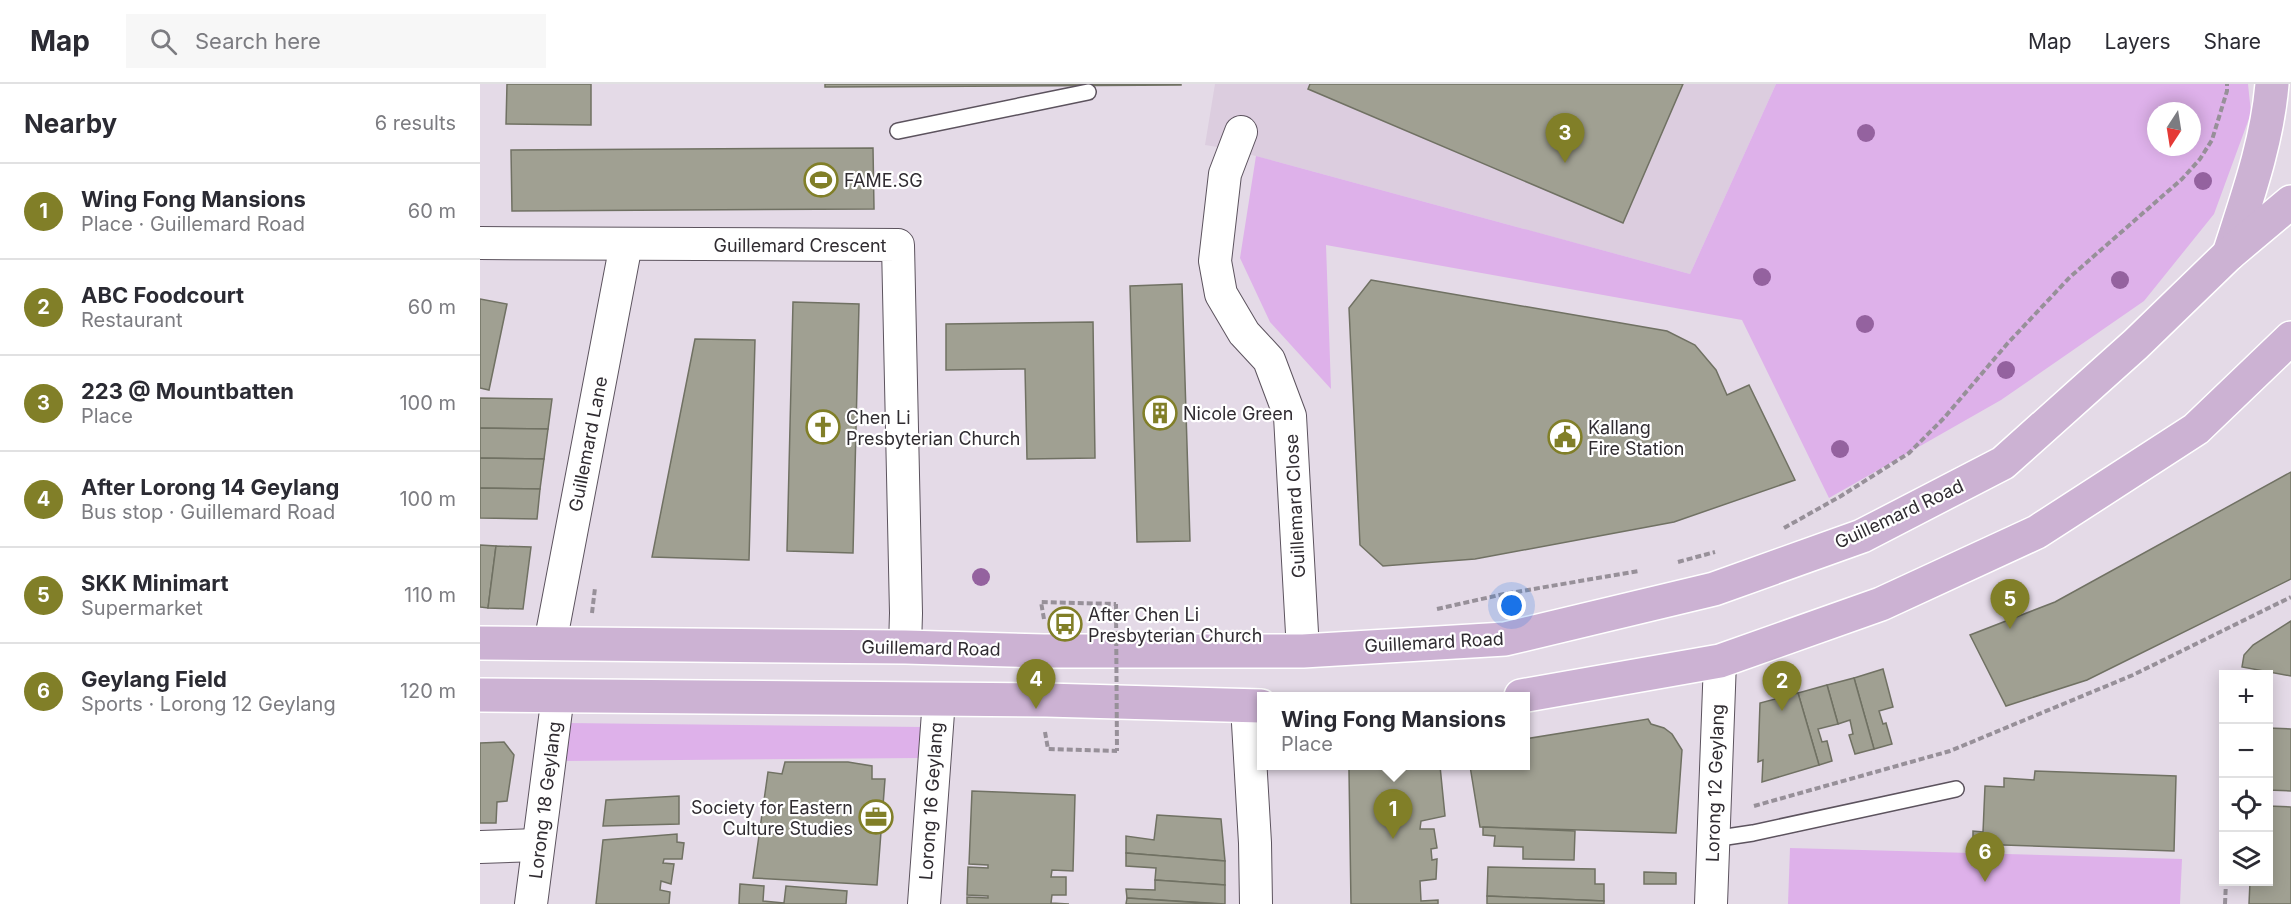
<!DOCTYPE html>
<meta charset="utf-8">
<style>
body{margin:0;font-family:Inter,sans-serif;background:#f7f7f7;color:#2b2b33}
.controls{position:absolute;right:18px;bottom:18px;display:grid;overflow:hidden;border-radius:0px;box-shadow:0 3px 15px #0003}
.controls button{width:54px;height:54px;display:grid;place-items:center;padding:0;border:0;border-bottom:2px solid #e1e1e2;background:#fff;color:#2b2b33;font:30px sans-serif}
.compass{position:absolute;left:1667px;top:18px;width:54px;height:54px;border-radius:50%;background:#fff;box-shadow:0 3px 15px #0003;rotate:192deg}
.you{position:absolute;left:1032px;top:522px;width:21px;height:21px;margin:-15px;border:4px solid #fff;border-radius:50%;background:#1a73e8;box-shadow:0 0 0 9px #1a73e833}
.badge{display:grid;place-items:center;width:39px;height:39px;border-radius:50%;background:#817f28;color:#fff;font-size:20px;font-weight:700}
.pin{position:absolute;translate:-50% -50px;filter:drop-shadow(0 2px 3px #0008)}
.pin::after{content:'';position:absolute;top:32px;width:21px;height:18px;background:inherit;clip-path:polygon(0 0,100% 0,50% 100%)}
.popup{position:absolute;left:777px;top:608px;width:273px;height:78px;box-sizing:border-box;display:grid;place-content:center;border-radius:0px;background:#fff;filter:drop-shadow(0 2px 4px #0005);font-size:20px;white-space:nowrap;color:#7c7c81}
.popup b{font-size:22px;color:#2b2b33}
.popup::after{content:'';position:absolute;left:50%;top:100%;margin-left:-12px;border:12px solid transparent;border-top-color:#fff}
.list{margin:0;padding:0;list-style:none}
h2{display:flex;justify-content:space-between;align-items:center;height:78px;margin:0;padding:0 24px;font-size:26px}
h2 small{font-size:20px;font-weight:400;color:#7c7c81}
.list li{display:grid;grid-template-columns:39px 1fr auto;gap:18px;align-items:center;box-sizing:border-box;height:96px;padding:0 24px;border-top:2px solid #e1e1e2}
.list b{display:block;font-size:22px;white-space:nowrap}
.list p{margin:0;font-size:20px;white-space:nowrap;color:#7c7c81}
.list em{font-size:20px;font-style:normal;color:#7c7c81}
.icon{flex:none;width:33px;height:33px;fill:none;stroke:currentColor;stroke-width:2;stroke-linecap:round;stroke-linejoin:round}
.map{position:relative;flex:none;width:1811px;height:820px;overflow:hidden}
header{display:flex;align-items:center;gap:36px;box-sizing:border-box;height:84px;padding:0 30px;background:#fff;border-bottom:2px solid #e1e1e2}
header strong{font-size:28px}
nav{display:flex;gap:33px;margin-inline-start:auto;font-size:21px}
.search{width:420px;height:54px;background:#f7f7f7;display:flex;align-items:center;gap:15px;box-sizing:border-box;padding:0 21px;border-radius:0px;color:#7c7c81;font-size:22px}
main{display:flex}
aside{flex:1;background:#fff}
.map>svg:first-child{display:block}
.built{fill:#dccddf}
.green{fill:#deb1ea;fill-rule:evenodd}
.building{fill:#a0a092;stroke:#707163;stroke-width:1.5}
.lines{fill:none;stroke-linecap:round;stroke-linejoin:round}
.lane-casing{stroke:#5c535e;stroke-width:18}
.street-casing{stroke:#5c535e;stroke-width:34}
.primary-casing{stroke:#fff;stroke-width:36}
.path{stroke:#979099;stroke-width:4;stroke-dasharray:6 3;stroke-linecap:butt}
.lane{stroke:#fff;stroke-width:15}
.street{stroke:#fff;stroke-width:32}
.primary{stroke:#ccb2d3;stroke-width:33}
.path-bridge{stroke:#979099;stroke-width:4;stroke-dasharray:6 3;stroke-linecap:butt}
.tree{fill:#94629f}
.labels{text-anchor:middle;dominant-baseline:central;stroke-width:4.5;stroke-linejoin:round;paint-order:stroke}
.poi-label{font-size:18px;fill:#302c31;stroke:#fff;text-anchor:start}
.street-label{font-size:18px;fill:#302c31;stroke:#fff}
</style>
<header>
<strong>Map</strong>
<div class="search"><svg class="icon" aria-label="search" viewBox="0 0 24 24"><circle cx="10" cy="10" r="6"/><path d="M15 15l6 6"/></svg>Search here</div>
<nav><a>Map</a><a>Layers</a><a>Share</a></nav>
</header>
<main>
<aside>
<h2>Nearby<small>6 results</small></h2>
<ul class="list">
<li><span class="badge">1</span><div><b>Wing Fong Mansions</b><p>Place · Guillemard Road</p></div><em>60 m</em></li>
<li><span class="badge">2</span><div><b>ABC Foodcourt</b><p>Restaurant</p></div><em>60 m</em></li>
<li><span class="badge">3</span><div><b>223 @ Mountbatten</b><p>Place</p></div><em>100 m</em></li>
<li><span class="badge">4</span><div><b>After Lorong 14 Geylang</b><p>Bus stop · Guillemard Road</p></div><em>100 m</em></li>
<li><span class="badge">5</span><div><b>SKK Minimart</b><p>Supermarket</p></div><em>110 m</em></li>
<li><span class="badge">6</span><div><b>Geylang Field</b><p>Sports · Lorong 12 Geylang</p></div><em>120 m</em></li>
</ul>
</aside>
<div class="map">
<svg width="1811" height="820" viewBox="0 0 1811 820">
<rect width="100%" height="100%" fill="#e4dae7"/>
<polygon class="built" points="735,0 1296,0 1210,190 750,65 725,61"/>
<g class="green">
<path d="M1296 0H1768L1771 29 1734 130 1664 217 1521 316 1349 414 1262 236 846 161 851 305 790 238 760 174 776 72 1210 190ZM1676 27H1712V63H1676Z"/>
<polygon points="87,639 442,643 439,674 87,677"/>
<polygon points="1310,764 1702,775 1700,820 1308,820"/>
</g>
<g class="building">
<polygon points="27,0 111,0 111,41 26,40"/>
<polygon points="345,0 701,0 701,1 345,3"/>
<polygon points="830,0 1203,0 1143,139 828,5"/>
<polygon points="393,64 394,125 32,127 31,66"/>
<polygon points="891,196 1187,247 1215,261 1236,286 1247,311 1269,301 1315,396 1194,438 995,475 903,482 880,461 869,224"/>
<polygon points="702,200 710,457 657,458 650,202"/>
<polygon points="0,215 27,220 9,306 0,304"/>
<polygon points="313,218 379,220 373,469 307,467"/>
<polygon points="613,238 615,374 547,375 545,285 466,286 466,240"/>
<polygon points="215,255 275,256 269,476 172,473"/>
<polygon points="0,314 72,315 68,345 0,344"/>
<polygon points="0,344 68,345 64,375 0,374"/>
<polygon points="0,374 64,375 60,405 0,404"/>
<polygon points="1811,388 1811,495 1607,596 1526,622 1490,551 1575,518"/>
<polygon points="0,404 60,405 57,435 0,434"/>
<polygon points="0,461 16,462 8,524 0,523"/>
<polygon points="16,462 51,463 43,525 8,524"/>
<polygon points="1811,537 1811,592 1762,583 1764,571 1773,561"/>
<polygon points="1403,585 1413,623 1399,627 1403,640 1406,639 1412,660 1394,665 1374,594"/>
<polygon points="1374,594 1394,665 1375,670 1369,651 1373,650 1370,636 1358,640 1347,601"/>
<polygon points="1347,601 1358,640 1338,645 1342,658 1347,657 1352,677 1339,681 1318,609"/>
<polygon points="1318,609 1339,681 1282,698 1283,676 1278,678 1280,619"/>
<polygon points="1168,635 1171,640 1184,644 1192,650 1202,666 1196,749 1000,743 990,682 1045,682 1045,655"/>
<polygon points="1788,644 1811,645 1811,707 1788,706"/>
<polygon points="24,658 34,671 27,717 17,718 16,739 0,739 0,659"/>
<polygon points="305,678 368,678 392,682 392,695 405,695 397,801 273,794 288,688 302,690"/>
<polygon points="886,682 960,682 965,732 941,737 940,745 954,745 957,764 951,765 952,776 957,775 956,795 940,797 941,817 958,816 958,820 871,820 869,687 869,683"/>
<polygon points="1555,687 1696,692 1694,767 1493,760 1493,747 1503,748 1505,702 1524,703 1524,694 1554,696"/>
<polygon points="492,707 595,711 593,787 572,786 571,793 586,793 586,811 572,811 571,819 589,820 487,820 487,813 508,814 508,812 487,811 488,783 508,784 508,781 489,780"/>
<polygon points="199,712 199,740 123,742 126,716"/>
<polygon points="1788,722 1811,723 1811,820 1769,820 1770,798 1788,798"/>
<polygon points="677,731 741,735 745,777 646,769 646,752 674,756"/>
<polygon points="1003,743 1095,747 1094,776 1043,775 1043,763 1014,762 1015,752 1003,751"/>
<polygon points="197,750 197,758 204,759 202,775 184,775 183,779 194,780 191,800 181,797 180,806 190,808 189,820 116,820 123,756"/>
<polygon points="646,769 745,777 745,801 675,796 676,784 646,782"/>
<polygon points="1008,783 1115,785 1115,800 1124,800 1124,817 1007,812"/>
<polygon points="1164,788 1196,789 1196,800 1164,800"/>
<polygon points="675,796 745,801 745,820 647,814 646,805 675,806"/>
<polygon points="260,800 284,802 283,817 304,819 306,802 367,807 366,820 259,820"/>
<polygon points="1007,812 1124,817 1124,820 1007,820"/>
<polygon points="647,814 738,820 646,820"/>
</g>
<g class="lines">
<defs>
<g id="lane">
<polyline points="418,47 608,8"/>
<polyline points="1233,755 1273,749 1476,705"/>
</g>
<g id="street">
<polyline points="761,48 745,90 735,177 741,210 764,249 789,276 810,332 823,567"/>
<polyline points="0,159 418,161 426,529 425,563"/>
<polyline points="70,560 146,160"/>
<polyline points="767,622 775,759 776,820"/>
<polyline points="0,763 58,761"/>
<polyline points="51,820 78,611"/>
<polyline points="444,820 459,615"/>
<polyline points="1231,820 1240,577"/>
</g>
<g id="primary">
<path d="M1749 170C1767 114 1787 59 1792 0"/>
<polyline points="0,559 425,563 564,567 823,567 1025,555 1234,505 1382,452 1523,379 1656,260 1749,170 1811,118"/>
<polyline points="0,611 566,616 781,622"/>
<polyline points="1041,612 1240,577 1401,520 1557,448 1716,345 1811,254"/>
</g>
</defs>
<use href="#lane" class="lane-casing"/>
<use href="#street" class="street-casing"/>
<use href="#primary" class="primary-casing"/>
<g class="path">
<polyline points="1304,444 1361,412 1429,369 1464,334 1527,260 1590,193 1702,95 1720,75 1732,56 1747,7 1747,0"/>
<polyline points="1198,478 1235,468"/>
<polyline points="957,525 1024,510 1159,487"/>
<polyline points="112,529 115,504"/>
<polyline points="564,535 561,518 636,520"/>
<polyline points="565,648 568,665 637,667"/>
<polyline points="1274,722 1470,667 1653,591 1811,513"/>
<polyline points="1745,820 1746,798"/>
</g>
<use href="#lane" class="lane"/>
<use href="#street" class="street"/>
<use href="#primary" class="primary"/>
<polyline class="path-bridge" points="636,520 637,667"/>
</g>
<g class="tree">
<circle cx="1386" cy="49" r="9"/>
<circle cx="1723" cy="97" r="9"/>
<circle cx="1282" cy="193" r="9"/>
<circle cx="1640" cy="196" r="9"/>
<circle cx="1385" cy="240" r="9"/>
<circle cx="1526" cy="286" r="9"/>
<circle cx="1360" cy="365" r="9"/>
<circle cx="501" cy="493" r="9"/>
</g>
<defs>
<symbol id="stadium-ring" viewBox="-11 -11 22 22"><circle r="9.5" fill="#fff" stroke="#817f28" stroke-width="1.5"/><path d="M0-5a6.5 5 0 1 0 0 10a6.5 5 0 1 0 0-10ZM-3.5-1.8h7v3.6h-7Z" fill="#817f28"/></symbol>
<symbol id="building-ring" viewBox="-11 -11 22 22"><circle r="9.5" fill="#fff" stroke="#817f28" stroke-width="1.5"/><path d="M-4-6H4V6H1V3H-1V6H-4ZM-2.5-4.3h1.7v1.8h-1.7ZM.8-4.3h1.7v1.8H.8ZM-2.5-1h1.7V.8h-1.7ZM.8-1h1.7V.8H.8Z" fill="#817f28"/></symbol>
<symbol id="church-ring" viewBox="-11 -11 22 22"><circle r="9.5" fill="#fff" stroke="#817f28" stroke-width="1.5"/><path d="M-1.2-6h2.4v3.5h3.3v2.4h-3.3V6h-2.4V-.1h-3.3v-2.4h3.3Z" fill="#817f28"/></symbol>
<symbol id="civic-ring" viewBox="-11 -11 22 22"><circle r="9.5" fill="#fff" stroke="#817f28" stroke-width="1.5"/><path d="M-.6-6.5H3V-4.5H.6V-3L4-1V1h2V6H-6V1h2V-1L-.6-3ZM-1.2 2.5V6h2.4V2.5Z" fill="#817f28"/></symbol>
<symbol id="bus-ring" viewBox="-11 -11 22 22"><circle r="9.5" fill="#fff" stroke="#817f28" stroke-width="1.5"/><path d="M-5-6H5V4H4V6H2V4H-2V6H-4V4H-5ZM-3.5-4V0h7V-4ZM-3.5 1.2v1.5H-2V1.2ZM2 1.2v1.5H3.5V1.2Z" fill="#817f28"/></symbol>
<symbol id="office-ring" viewBox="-11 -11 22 22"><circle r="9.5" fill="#fff" stroke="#817f28" stroke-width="1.5"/><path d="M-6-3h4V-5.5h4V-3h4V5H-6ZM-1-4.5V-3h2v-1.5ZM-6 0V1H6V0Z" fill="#817f28"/></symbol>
</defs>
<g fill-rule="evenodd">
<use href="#stadium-ring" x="322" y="77" width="38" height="38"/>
<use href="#building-ring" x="661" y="310" width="38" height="38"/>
<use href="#church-ring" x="324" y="324" width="38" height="38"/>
<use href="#civic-ring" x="1066" y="334" width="38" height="38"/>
<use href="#bus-ring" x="566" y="521" width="38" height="38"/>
<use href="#office-ring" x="377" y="714" width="38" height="38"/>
</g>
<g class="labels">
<g class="poi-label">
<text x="364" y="96">FAME.SG</text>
<text x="703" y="329">Nicole Green</text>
<text x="366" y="333">Chen Li<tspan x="366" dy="21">Presbyterian Church</tspan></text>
<text x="1108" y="343">Kallang<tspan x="1108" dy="21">Fire Station</tspan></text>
<text x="608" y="530">After Chen Li<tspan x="608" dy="21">Presbyterian Church</tspan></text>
<text x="373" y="723" text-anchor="end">Society for Eastern<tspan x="373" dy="21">Culture Studies</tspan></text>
</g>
<g class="street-label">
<text x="320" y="161">Guillemard Crescent</text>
<text transform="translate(108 360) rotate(-79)">Guillemard Lane</text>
<text transform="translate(815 422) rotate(-93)">Guillemard Close</text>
<text transform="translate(1419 430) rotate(-25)">Guillemard Road</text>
<text transform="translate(954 558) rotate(-3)">Guillemard Road</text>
<text transform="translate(451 564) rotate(1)">Guillemard Road</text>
<text transform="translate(1235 699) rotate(-88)">Lorong 12 Geylang</text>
<text transform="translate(65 716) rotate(-83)">Lorong 18 Geylang</text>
<text transform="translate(451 717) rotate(-86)">Lorong 16 Geylang</text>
</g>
</g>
</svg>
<div class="controls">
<button>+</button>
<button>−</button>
<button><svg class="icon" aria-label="locate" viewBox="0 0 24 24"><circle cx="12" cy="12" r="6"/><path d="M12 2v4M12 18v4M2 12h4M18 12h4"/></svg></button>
<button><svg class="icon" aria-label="layers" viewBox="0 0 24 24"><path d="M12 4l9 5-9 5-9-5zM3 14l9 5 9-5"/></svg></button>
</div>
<svg class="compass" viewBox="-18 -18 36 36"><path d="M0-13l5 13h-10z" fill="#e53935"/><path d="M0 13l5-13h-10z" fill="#7c7c81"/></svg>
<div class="you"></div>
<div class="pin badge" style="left:913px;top:755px">1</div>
<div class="popup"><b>Wing Fong Mansions</b>Place</div>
<div class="pin badge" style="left:1302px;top:627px">2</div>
<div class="pin badge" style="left:1085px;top:79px">3</div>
<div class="pin badge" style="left:556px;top:625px">4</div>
<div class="pin badge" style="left:1530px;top:545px">5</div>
<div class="pin badge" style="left:1505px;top:798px">6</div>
</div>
</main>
